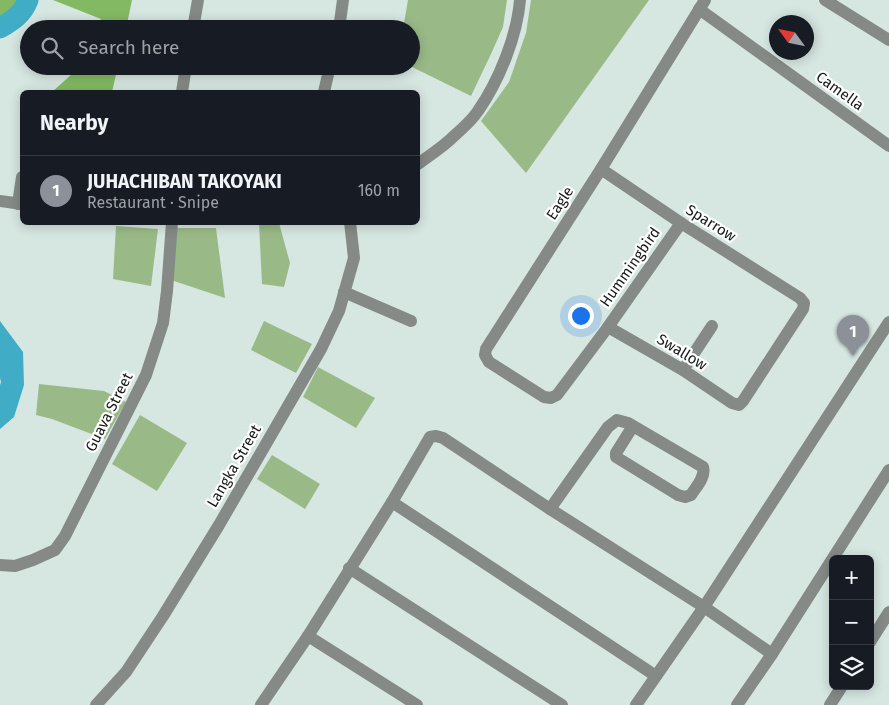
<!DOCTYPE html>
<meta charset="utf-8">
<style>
body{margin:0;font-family:"Fira Sans",sans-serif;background:#20242c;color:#f1f3f6}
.controls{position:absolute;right:15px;bottom:15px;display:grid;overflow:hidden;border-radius:8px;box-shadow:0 2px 12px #0003}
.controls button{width:45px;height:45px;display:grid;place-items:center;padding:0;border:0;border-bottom:1px solid #363941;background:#171b24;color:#f1f3f6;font:25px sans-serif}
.compass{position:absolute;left:769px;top:15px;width:45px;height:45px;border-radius:50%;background:#171b24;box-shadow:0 2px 12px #0003;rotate:303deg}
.you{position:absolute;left:580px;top:315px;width:18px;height:18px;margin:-12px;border:4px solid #fff;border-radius:50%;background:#1a73e8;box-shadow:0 0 0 8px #1a73e833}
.badge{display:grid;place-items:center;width:32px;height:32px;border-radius:50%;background:#8c9099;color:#fff;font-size:16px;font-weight:700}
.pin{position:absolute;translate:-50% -41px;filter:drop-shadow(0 1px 2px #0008)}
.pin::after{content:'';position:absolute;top:26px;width:18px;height:15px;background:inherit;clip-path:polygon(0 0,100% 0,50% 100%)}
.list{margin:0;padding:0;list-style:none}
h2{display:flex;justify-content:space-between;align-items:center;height:65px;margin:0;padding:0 20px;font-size:21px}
h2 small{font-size:16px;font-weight:400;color:#9ea1a6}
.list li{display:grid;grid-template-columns:32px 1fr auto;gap:15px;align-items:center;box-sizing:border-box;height:70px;padding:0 20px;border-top:1px solid #363941}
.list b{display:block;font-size:19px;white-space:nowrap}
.list p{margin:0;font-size:16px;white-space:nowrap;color:#9ea1a6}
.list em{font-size:16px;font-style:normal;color:#9ea1a6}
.icon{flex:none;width:28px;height:28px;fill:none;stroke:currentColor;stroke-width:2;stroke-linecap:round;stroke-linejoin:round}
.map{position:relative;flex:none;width:889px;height:705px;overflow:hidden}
.search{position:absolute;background:#171b24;box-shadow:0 2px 12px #0003;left:20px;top:20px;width:400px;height:55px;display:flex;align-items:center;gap:12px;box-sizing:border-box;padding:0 18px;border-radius:28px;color:#9ea1a6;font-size:19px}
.panel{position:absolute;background:#171b24;box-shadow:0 2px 12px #0003;left:20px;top:90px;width:400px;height:135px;border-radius:8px}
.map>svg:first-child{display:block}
.green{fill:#99ba87}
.forest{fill:#83b963}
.water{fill:#40acc6}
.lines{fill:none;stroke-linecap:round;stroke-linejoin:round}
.river{stroke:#40acc6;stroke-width:21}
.minor{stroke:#858a87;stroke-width:12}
.labels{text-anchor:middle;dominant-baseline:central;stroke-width:4.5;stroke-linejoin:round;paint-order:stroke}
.street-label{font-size:15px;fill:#151a18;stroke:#fff}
</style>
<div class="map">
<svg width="889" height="705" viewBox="0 0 889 705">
<rect width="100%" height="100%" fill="#d6e6e1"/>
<g class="green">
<polygon points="408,0 507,0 503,27 491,54 471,96 410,66 411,66 411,29 403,29"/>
<polygon points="531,0 649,0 526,173 481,121 509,82 526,33"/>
<polygon points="259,223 279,223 290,263 284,287 262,284"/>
<polygon points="116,226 158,229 151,286 113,279"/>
<polygon points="175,228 216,228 225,298 171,280"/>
<polygon points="264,321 312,344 296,373 251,350"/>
<polygon points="318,367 375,398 356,428 303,397"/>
<polygon points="39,384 104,391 126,402 105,439 52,419 36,415"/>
<polygon points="140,415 187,443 157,491 112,464"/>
<polygon points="272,455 320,484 305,509 257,479"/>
</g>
<g class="forest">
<polygon points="0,0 18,0 7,13 0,31"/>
<polygon points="53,0 132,0 126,29 98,29 101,19"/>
<polygon points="81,66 118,66 112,92 52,92"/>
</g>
<polygon class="water" points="0,321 23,352 24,385 14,417 0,429 0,385 1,382 0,378"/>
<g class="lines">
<path class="river" d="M0 28C12 21 23 14 28 0"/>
<g class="minor">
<polyline points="825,0 889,40"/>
<polyline points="699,9 889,146"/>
<polyline points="193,29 198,0"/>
<polyline points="339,29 343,0"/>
<polyline points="182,92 186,66"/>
<polyline points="324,92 330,66"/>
<path d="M418 164C430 155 443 147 454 136 462 129 472 120 478 111 499 81 517 36 520 0"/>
<polyline points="601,169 681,223 800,298 804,303 803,309 743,401 739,405 732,403 683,370 608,327"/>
<polyline points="0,201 22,204"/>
<polyline points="18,204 22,177"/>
<polyline points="681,223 608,327 557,395 551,398 544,397 489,362 485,355 486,349 601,169 705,0"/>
<polyline points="344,292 411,321"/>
<polyline points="683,370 712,326"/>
<polyline points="392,502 656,676"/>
<path d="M550 509 608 427 617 420 628 423 703 467C706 477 696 487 691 495L685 497 678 495 616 457V453L633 426"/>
<polyline points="0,565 15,566 33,560 55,550 65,536 146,375 163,323 167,291 172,222"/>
<polyline points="349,568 562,705"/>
<polyline points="308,636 417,705"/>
<polyline points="870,642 889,612"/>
<polyline points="96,705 126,672 163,616 219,525 321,349 339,311 354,258 350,222"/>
<polyline points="261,705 308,636 392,502 430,437 436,436 443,438 550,509 704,607 772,654"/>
<polyline points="636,705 704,607 889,322"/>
<polyline points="737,705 772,654 889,470"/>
<polyline points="830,705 842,686"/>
</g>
</g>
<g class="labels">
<g class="street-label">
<text transform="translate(840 91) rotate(36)">Camella</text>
<text transform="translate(560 203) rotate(-57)">Eagle</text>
<text transform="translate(711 223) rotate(32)">Sparrow</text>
<text transform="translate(630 267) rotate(-55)">Hummingbird</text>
<text transform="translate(682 352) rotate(31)">Swallow</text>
<text transform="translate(109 412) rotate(-63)">Guava Street</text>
<text transform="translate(234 466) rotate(-60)">Langka Street</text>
</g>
</g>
</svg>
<div class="controls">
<button>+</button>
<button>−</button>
<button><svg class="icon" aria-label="layers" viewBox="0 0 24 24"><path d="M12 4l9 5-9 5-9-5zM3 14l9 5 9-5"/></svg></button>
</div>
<svg class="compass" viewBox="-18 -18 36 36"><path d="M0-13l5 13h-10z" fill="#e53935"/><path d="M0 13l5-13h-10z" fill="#9ea1a6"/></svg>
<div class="you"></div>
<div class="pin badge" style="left:853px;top:356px">1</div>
<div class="search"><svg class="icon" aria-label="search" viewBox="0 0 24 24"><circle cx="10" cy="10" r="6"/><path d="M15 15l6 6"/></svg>Search here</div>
<section class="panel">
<h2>Nearby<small></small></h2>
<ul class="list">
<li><span class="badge">1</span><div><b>JUHACHIBAN TAKOYAKI</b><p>Restaurant · Snipe</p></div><em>160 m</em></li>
</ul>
</section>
</div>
